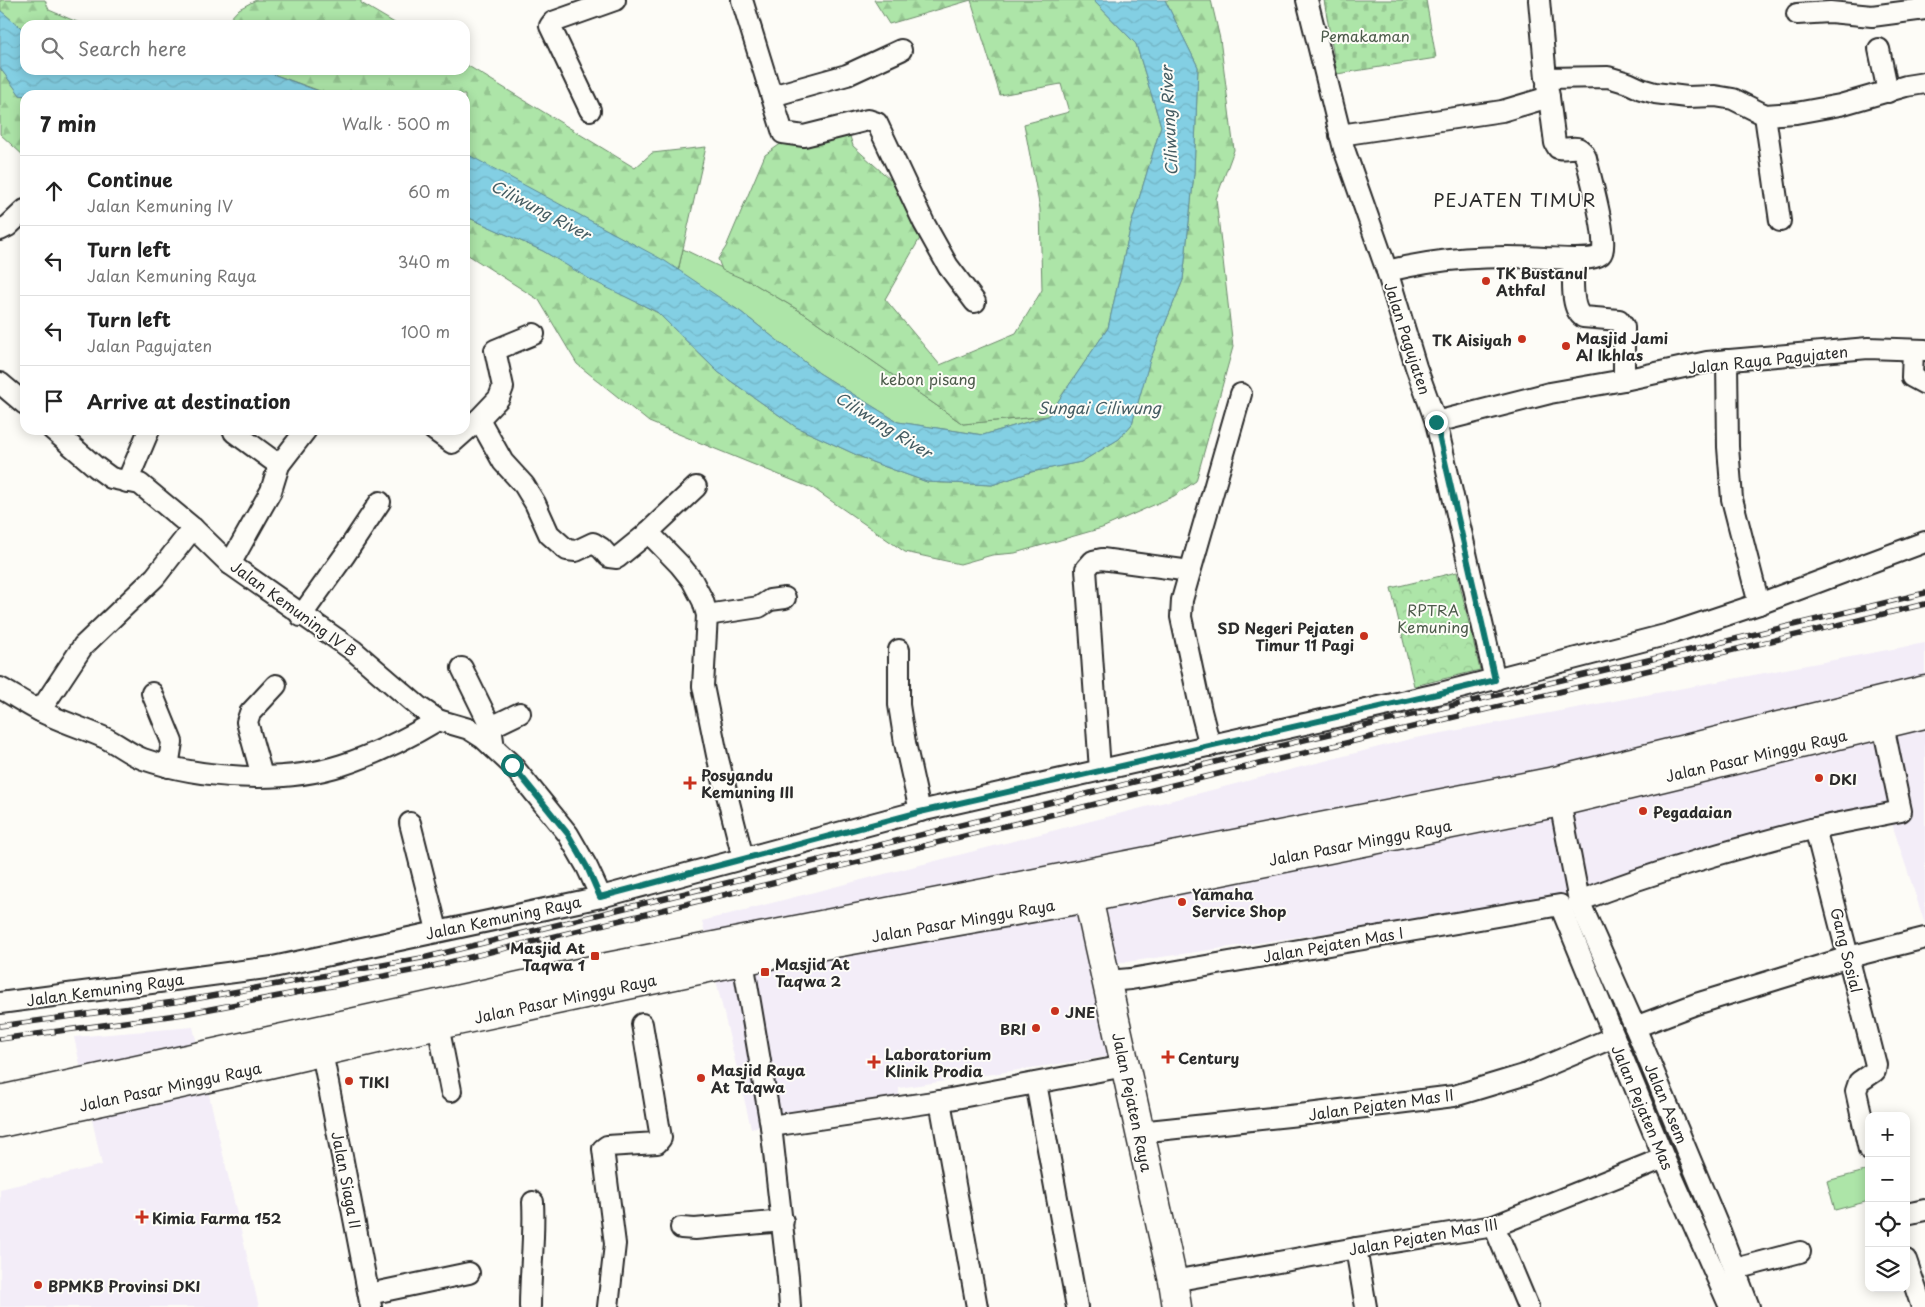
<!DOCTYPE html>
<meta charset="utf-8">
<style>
body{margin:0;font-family:"Playpen Sans",sans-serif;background:#f6f6f6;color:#222}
.controls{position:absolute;right:15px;bottom:15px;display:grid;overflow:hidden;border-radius:10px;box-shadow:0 2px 12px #0003}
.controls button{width:45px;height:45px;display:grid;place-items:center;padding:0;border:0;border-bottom:1px solid #e0e0e0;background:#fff;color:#222;font:25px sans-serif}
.stop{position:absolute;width:15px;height:15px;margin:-11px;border:4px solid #0f766e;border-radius:50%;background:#fff}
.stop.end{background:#0f766e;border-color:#fff;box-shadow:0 1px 5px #0008}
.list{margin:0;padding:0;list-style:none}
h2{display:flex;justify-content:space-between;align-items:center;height:65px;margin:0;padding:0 20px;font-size:21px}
h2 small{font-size:16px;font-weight:400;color:#767676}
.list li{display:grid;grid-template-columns:32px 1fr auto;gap:15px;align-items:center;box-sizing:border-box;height:70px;padding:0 20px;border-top:1px solid #e0e0e0}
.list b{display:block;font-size:19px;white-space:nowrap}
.list p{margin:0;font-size:16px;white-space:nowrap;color:#767676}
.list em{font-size:16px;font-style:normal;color:#767676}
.icon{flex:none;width:28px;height:28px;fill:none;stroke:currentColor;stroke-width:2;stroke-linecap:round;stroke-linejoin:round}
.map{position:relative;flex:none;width:1925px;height:1307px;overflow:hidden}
.search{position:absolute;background:#fff;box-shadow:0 2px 12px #0003;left:20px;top:20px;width:450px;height:55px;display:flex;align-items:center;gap:12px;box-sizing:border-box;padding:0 18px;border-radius:15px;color:#767676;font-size:19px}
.panel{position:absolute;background:#fff;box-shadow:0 2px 12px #0003;left:20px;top:90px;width:450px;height:345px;border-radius:15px}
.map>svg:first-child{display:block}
.built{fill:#f3edf8}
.grass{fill:#ade5a8;stroke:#6c886a}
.forest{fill:url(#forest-firs);stroke:#6c886a}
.cemetery{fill:url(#cemetery-stones);stroke:#6c886a}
.park{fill:url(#park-crowns);stroke:#6c886a}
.water{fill:url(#water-waves);stroke:#608d99}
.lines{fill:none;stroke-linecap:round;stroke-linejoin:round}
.minor-casing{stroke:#2b2b2b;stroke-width:24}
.secondary-casing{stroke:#2b2b2b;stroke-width:31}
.primary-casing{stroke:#2b2b2b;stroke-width:31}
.minor{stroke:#fdfcf7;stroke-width:20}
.secondary{stroke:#fdfcf7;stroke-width:28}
.primary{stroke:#fdfcf7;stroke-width:28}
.rail-casing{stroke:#2b2b2b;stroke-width:5.5}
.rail{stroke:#fdfcf7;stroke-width:4;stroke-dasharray:11;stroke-linecap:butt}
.route{stroke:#0f766e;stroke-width:6}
.poi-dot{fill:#c8321e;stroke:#fdfcf7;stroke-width:2}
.labels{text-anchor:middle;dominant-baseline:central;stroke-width:4;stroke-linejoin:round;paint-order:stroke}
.park-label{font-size:15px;fill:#4c5a4a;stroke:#fdfcf7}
.poi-label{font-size:15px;font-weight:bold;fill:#2b2b2b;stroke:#fdfcf7;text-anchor:start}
.street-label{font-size:15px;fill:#2b2b2b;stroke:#fdfcf7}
.water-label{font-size:16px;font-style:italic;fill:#455c62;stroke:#fdfcf7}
.quarter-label{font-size:18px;letter-spacing:1px;fill:#2b2b2b;stroke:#fdfcf7}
</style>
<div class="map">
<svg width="1925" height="1307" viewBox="0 0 1925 1307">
<defs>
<pattern id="forest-firs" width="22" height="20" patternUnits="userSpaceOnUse" patternTransform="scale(1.25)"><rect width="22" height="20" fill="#ade5a8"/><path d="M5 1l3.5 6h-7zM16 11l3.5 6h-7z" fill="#95c591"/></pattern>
<pattern id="cemetery-stones" width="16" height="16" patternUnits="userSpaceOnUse" patternTransform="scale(1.25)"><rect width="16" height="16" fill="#ade5a8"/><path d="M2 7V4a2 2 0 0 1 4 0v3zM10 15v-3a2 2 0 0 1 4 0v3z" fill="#95c591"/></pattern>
<pattern id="park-crowns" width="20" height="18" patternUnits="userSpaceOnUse" patternTransform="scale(1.25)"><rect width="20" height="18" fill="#ade5a8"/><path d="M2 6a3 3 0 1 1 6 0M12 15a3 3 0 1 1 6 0" fill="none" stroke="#95c591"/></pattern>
<pattern id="water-waves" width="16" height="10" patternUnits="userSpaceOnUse" patternTransform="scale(1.25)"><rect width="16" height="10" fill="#83cfe3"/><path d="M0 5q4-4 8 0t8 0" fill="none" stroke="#71b2c3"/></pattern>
</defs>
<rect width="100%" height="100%" fill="#fdfcf7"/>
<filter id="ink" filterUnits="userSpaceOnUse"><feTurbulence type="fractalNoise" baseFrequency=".02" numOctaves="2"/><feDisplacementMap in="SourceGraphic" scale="10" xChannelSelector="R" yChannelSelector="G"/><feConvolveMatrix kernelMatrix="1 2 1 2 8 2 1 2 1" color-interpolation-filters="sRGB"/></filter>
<g filter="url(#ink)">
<g class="built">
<polygon points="1925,643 1925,924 1889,815 1570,897 1107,965 1125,1054 899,1088 899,1115 751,1128 702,921 1410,739"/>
<polygon points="193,1027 259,1307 0,1307 0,1189 102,1165 74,1037"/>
</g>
<g class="grass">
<polygon points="683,249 753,283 805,314 963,424 1048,416 983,435 898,422 819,373 741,312 678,271"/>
<polygon points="1869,1170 1869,1201 1835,1210 1827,1181"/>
</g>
<g class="forest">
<polygon points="0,0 45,0 49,10 84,25 25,25 25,31 1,12"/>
<polygon points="256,0 361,0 361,3 398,25 224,25 239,9"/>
<polygon points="874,0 1093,0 1136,44 1161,126 1131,225 1108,328 1048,416 963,424 805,314 753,283 722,270 718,259 726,247 765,155 810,123 831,135 848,130 853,146 892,181 923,233 885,299 940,365 1016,333 1042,290 1040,209 1024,124 1069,112 1061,84 1000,95 971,0 889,24"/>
<polygon points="1165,0 1211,0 1220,39 1234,150 1216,199 1233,347 1196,481 1174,496 1102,528 1015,553 992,555 960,564 905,552 814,489 649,422 577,364 539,300 465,253 465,216 543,251 577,271 658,313 718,372 796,427 872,462 927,482 992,485 1031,472 1081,462 1119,439 1132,424 1149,362 1183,280 1194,173 1198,67"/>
<polygon points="465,64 635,168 652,153 706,147 678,271 633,244 465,154 465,95 331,95 262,70 465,70"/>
<polygon points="0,68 20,95 25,96 25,157 0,134"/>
</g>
<polygon class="cemetery" points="1324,0 1426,0 1436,58 1337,74"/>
<polygon class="park" points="1457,572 1480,670 1414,686 1391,588"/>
<g class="water">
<polygon points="1093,0 1165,0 1198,67 1194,173 1183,280 1150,360 1132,424 1119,439 1081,462 1031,472 992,485 927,482 872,462 796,427 718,372 657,312 591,280 543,251 465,216 465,153 665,261 741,312 819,373 898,422 983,435 1048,416 1108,328 1131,225 1161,126 1136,44"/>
<polygon points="0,10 25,31 25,70 262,70 329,95 25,95 25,96 20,95 0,68"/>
</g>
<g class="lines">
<defs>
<g id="minor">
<polyline points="742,0 783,133 804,136 868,120 877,123 924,223 948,266 975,302"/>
<polyline points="1307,0 1344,149 1387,271 1416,367 1436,422 1495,680"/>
<polyline points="1539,0 1546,78 1608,77 1628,83 1641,89 1655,93 1687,97 1715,96 1733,99 1765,115 1796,113 1840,105 1906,86 1925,83"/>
<polyline points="1797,14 1830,12 1872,16 1925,9"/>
<polyline points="1879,49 1888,92"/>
<polyline points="772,96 847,75 901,50"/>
<polyline points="590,110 550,26 553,22 615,0"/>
<polyline points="1765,115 1780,221"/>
<polyline points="1340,135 1502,111 1549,97 1547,85"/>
<polyline points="0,230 8,226 25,210"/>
<path d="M1573 259C1574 274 1569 308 1583 317L1619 320 1624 327V380"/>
<path d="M1387 271C1441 258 1489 255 1545 258 1556 258 1594 262 1601 254 1610 245 1589 172 1586 158 1579 141 1571 151 1558 148L1555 143 1549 97"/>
<polyline points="1913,350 1912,377 1925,384"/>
<polyline points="1727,360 1728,447 1732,499 1759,604"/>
<polyline points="0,383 25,404"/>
<polyline points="479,419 499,398 503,387 495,350 534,334"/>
<polyline points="1436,422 1550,393 1624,380 1707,362 1868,348 1925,350"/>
<polyline points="53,430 96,467 111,478 140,484 193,528 230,564 354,651 419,707 438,720 469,729 483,738 512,765 568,834 587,867 601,897"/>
<polyline points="235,430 234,432 279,465"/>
<polyline points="434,430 452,443 479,419 503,462 524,485 535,503 549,534 567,550 576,551 593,543 601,548 609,557 617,558 644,536 696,487"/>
<polyline points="127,482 149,430"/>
<polyline points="648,532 680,565 692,580 703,601 707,615 703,686 717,755 743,858"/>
<polyline points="230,564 271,491 279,465 306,430"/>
<polyline points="707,615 759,607 770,600 785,598"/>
<polyline points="301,616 344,556 380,502"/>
<polyline points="899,650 899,705 905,743 920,811"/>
<polyline points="462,668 491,727 494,748"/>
<path d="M0 688C13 695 26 704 40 711 60 721 82 728 103 737 117 743 129 754 143 759 201 779 283 784 342 765 376 754 408 738 438 720"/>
<polyline points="152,693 172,742 168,767"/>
<polyline points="40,711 83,646 155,577 193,528"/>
<polyline points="491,727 520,713"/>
<polyline points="1210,746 1201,711 1181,617 1182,600 1241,394"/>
<polyline points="1100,770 1086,569 1093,561 1102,559 1190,571"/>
<polyline points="262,776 247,722 250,713 276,685"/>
<polyline points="1560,802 1579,901 1635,1027 1720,1231 1749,1307"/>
<polyline points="410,823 437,930"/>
<path d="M1579 901C1656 871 1735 849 1815 828"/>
<polyline points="743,961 771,1126 788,1277 790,1307"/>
<polyline points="1107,981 1131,979 1560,905 1664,1158 1730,1307"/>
<polyline points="0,1003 273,967 601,897 920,811 1437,694 1669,634 1759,604 1925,542"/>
<polyline points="438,1025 451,1091"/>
<polyline points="1635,1027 1696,1004 1849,957 1925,938"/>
<polyline points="322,1052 371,1307"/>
<polyline points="1036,1083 1077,1307"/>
<polyline points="940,1101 977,1307"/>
<polyline points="771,1126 940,1101 1125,1066"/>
<polyline points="1139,1132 1308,1114 1454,1096 1527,1074 1614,1037"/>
<polyline points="1869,1150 1856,1091 1859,1082 1875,1071 1876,1065 1815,828 1901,811 1883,725"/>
<polyline points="1906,1214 1925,1210"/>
<polyline points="1494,1226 1528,1307"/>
<polyline points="681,1228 695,1229 783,1221"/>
<polyline points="1356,1248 1366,1307"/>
<polyline points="1906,1260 1922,1307"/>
<polyline points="1735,1269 1800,1252"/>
<polyline points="1173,1281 1356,1248 1494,1226 1664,1158"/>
<polyline points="369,1294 469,1273"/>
<path d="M530 1307C530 1272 535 1237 533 1202"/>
<polyline points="608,1307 615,1244 603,1149 607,1146 657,1143 661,1138 642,1024"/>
</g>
<polyline id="secondary" points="1088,898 1173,1281 1177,1307"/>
<g id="primary">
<polyline points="0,1100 597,969 1555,781 1925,690"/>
<polyline points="0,1123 199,1080 438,1025 779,953 1088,898 1560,802 1925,714"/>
</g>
</defs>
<use href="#minor" class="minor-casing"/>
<use href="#secondary" class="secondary-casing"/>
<use href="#primary" class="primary-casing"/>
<use href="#minor" class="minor"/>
<use href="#secondary" class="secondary"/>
<use href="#primary" class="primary"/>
<defs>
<g id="rail">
<polyline points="0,1026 189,1000 427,957 1304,740 1661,657 1925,593"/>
<polyline points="0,1039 184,1014 421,969 1275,760 1925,604"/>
</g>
</defs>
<use href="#rail" class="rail-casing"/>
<use href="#rail" class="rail"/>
</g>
</g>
<g class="lines" filter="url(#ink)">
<polyline class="route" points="512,765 568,834 587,867 600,897 920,812 1437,694 1495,680 1436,422"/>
</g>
<g class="poi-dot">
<circle cx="1486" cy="281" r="5"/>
<circle cx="1522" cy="339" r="5"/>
<circle cx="1566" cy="346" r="5"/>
<circle cx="1364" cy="636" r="5"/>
<circle cx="1819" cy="778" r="5"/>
<path d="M687.5 775.5h5v5h5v5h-5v5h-5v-5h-5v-5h5z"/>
<circle cx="1643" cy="811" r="5"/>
<circle cx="1182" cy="902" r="5"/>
<rect x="590" y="951" width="10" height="10" rx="2.5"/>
<rect x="760" y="967" width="10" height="10" rx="2.5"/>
<circle cx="1055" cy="1011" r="5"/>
<circle cx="1036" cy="1028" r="5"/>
<path d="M1165.5 1049.5h5v5h5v5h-5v5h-5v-5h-5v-5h5z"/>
<path d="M871.5 1054.5h5v5h5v5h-5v5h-5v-5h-5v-5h5z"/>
<circle cx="701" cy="1078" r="5"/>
<circle cx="349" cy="1081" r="5"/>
<path d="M139.5 1209.5h5v5h5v5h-5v5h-5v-5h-5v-5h5z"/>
<circle cx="38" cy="1285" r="5"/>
</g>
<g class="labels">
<g class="park-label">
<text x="1365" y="35">Pemakaman</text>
<text x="928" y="378">kebon pisang</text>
<text x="1433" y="609">RPTRA<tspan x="1433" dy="17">Kemuning</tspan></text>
</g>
<g class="poi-label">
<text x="1496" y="272">TK Bustanul<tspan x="1496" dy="17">Athfal</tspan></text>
<text x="1576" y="337">Masjid Jami<tspan x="1576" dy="17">Al Ikhlas</tspan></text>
<text x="1512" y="339" text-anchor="end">TK Aisiyah</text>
<text x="1354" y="627" text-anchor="end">SD Negeri Pejaten<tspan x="1354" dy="17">Timur 11 Pagi</tspan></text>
<text x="701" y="774">Posyandu<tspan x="701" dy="17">Kemuning III</tspan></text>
<text x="1829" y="778">DKI</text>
<text x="1653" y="811">Pegadaian</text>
<text x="1192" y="893">Yamaha<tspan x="1192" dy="17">Service Shop</tspan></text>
<text x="585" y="947" text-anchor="end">Masjid At<tspan x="585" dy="17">Taqwa 1</tspan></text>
<text x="775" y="963">Masjid At<tspan x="775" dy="17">Taqwa 2</tspan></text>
<text x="1065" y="1011">JNE</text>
<text x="1026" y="1028" text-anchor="end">BRI</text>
<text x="885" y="1053">Laboratorium<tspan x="885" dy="17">Klinik Prodia</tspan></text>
<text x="1178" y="1057">Century</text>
<text x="711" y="1069">Masjid Raya<tspan x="711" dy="17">At Taqwa</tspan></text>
<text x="359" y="1081">TIKI</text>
<text x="152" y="1217">Kimia Farma 152</text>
<text x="48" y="1285">BPMKB Provinsi DKI</text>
</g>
<g class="street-label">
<text transform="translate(1408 338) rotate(72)">Jalan Pagujaten</text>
<text transform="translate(1768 359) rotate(-6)">Jalan Raya Pagujaten</text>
<text transform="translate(294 608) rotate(36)">Jalan Kemuning IV B</text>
<text transform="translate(1756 755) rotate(-13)">Jalan Pasar Minggu Raya</text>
<text transform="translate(1360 842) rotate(-11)">Jalan Pasar Minggu Raya</text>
<text transform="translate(503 917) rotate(-12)">Jalan Kemuning Raya</text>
<text transform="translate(963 920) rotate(-10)">Jalan Pasar Minggu Raya</text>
<text transform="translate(1333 944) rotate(-10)">Jalan Pejaten Mas I</text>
<text transform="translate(1847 950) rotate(76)">Gang Sosial</text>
<text transform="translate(105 989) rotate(-8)">Jalan Kemuning Raya</text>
<text transform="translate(565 998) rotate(-12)">Jalan Pasar Minggu Raya</text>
<text transform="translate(170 1086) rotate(-12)">Jalan Pasar Minggu Raya</text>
<text transform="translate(1133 1102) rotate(78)">Jalan Pejaten Raya</text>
<text transform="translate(1667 1103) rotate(67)">Jalan Asem</text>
<text transform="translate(1381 1104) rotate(-8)">Jalan Pejaten Mas II</text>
<text transform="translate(1643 1107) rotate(67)">Jalan Pejaten Mas</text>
<text transform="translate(347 1180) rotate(79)">Jalan Siaga II</text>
<text transform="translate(1423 1236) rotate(-10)">Jalan Pejaten Mas III</text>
</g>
<g class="water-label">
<text transform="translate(1168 121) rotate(-93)">Ciliwung River</text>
<text transform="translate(541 209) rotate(28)">Ciliwung River</text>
<text x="1099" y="407">Sungai Ciliwung</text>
<text transform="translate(884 424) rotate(32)">Ciliwung River</text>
</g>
<g class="quarter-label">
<text x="1515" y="199">PEJATEN TIMUR</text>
</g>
</g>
</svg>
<div class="controls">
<button>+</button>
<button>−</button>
<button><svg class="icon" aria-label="locate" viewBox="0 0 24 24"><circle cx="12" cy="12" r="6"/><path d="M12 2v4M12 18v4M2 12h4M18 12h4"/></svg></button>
<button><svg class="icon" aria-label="layers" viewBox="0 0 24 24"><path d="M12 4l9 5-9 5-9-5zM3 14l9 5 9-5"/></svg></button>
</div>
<div class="stop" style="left:512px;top:765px"></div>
<div class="stop end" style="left:1436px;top:422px"></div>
<div class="search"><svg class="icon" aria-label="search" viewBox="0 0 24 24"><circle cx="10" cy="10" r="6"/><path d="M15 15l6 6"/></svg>Search here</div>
<section class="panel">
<h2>7 min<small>Walk · 500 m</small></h2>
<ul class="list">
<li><svg class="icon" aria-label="ahead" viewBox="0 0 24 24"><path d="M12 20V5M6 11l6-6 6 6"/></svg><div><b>Continue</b><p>Jalan Kemuning IV</p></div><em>60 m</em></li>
<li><svg class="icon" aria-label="left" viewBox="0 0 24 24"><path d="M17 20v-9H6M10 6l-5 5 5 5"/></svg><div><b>Turn left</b><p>Jalan Kemuning Raya</p></div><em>340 m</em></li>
<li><svg class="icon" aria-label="left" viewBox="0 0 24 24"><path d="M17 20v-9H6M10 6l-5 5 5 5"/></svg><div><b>Turn left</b><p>Jalan Pagujaten</p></div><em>100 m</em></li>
<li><svg class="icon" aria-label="arrive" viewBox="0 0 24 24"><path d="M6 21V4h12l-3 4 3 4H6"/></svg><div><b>Arrive at destination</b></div></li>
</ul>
</section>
</div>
